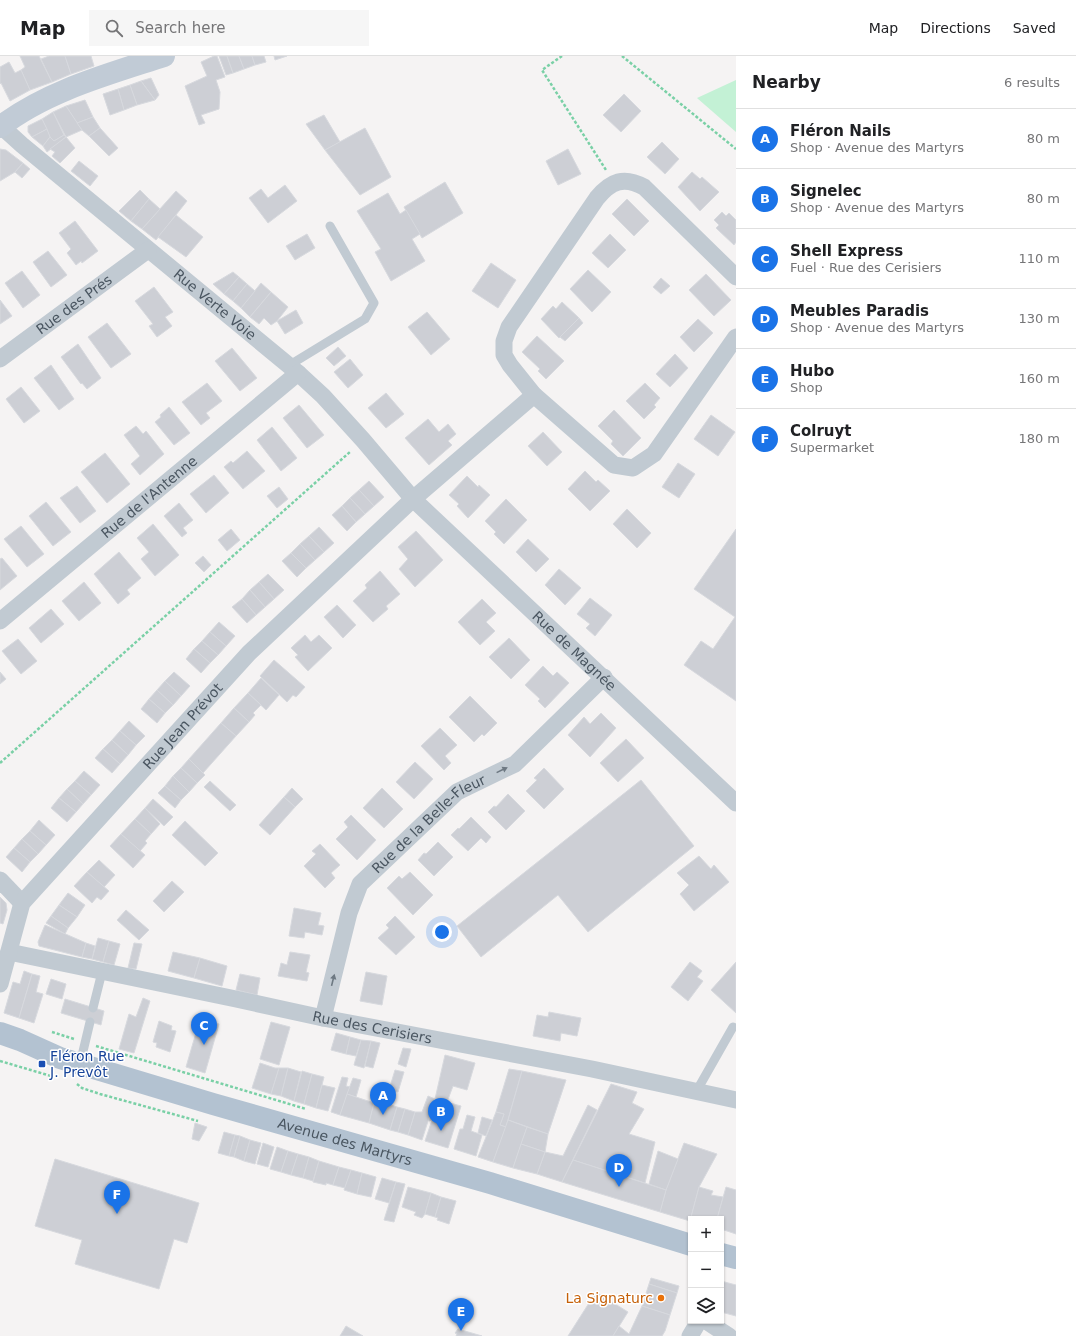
<!DOCTYPE html>
<meta charset="utf-8">
<style>
body{margin:0;font-family:"DejaVu Sans",sans-serif;background:#f6f6f6;color:#202124}
.controls{position:absolute;right:12px;bottom:12px;display:grid;overflow:hidden;border-radius:0px;box-shadow:0 1px 3px #0004}
.controls button{width:36px;height:36px;display:grid;place-items:center;padding:0;border:0;border-bottom:1px solid #e0e0e0;background:#fff;color:#202124;font:20px sans-serif}
.you{position:absolute;left:442px;top:876px;width:14px;height:14px;margin:-10px;border:3px solid #fff;border-radius:50%;background:#1a73e8;box-shadow:0 0 0 6px #1a73e833}
.badge{display:grid;place-items:center;width:26px;height:26px;border-radius:50%;background:#1a73e8;color:#fff;font-size:13px;font-weight:700}
.pin{position:absolute;translate:-50% -33px;filter:drop-shadow(0 1px 2px #0008)}
.pin::after{content:'';position:absolute;top:21px;width:14px;height:12px;background:inherit;clip-path:polygon(0 0,100% 0,50% 100%)}
.list{margin:0;padding:0;list-style:none}
h2{display:flex;justify-content:space-between;align-items:center;height:52px;margin:0;padding:0 16px;font-size:17px}
h2 small{font-size:13px;font-weight:400;color:#757577}
.list li{display:grid;grid-template-columns:26px 1fr auto;gap:12px;align-items:center;box-sizing:border-box;height:60px;padding:0 16px;border-top:1px solid #e0e0e0}
.list b{display:block;font-size:15px;white-space:nowrap}
.list p{margin:0;font-size:13px;white-space:nowrap;color:#757577}
.list em{font-size:13px;font-style:normal;color:#757577}
.icon{flex:none;width:22px;height:22px;fill:none;stroke:currentColor;stroke-width:2;stroke-linecap:round;stroke-linejoin:round}
.map{position:relative;flex:none;width:736px;height:1280px;overflow:hidden}
header{display:flex;align-items:center;gap:24px;box-sizing:border-box;height:56px;padding:0 20px;background:#fff;border-bottom:1px solid #e0e0e0}
header strong{font-size:19px}
nav{display:flex;gap:22px;margin-inline-start:auto;font-size:14px}
.search{width:280px;height:36px;background:#f6f6f6;display:flex;align-items:center;gap:10px;box-sizing:border-box;padding:0 14px;border-radius:0px;color:#757577;font-size:15px}
main{display:flex}
aside{flex:1;background:#fff}
.map>svg:first-child{display:block}
.green{fill:#c3f1d5}
.building{fill:#cdcfd5;stroke:#d7d9de}
.lines{fill:none;stroke-linecap:round;stroke-linejoin:round}
.path{stroke:#7ad0a6;stroke-width:2.5;stroke-dasharray:3 2;stroke-linecap:butt}
.service{stroke:#c1cad2;stroke-width:9}
.minor{stroke:#c1cad2;stroke-width:17}
.secondary{stroke:#c1cbd6;stroke-width:22}
.primary{stroke:#b3c2d1;stroke-width:22}
.oneway{fill:#6e7983}
.transit-dot{fill:#1a4fb4;stroke:#fff;stroke-width:1.5}
.food-dot{fill:#e8710a;stroke:#fff;stroke-width:1.5}
.labels{text-anchor:middle;dominant-baseline:central;stroke-width:3;stroke-linejoin:round;paint-order:stroke}
.street-label{font-size:14px;fill:#4a5661;stroke:#fff}
.transit-label{font-size:14px;fill:#164399;stroke:#fff;text-anchor:start}
.food-label{font-size:14px;fill:#c56008;stroke:#fff;text-anchor:end}
</style>
<header>
<strong>Map</strong>
<div class="search"><svg class="icon" aria-label="search" viewBox="0 0 24 24"><circle cx="10" cy="10" r="6"/><path d="M15 15l6 6"/></svg>Search here</div>
<nav><a>Map</a><a>Directions</a><a>Saved</a></nav>
</header>
<main>
<div class="map">
<svg width="736" height="1280" viewBox="0 0 736 1280">
<rect width="100%" height="100%" fill="#f5f3f3"/>
<polygon class="green" points="736,24 736,76 697,42"/>
<g class="building">
<polygon points="20,0 39,0 52,26 30,34 21,14 25,11"/>
<polygon points="49,0 65,0 71,18 52,26 41,3"/>
<polygon points="65,0 91,0 94,10 71,18"/>
<polygon points="214,0 217,0 225,21 216,24 220,36 219,53 201,59 205,67 199,69 185,30 207,20 201,6"/>
<polygon points="219,0 227,0 233,17 226,19"/>
<polygon points="227,0 239,0 244,13 233,17"/>
<polygon points="239,0 252,0 255,9 244,13"/>
<polygon points="252,0 264,0 266,6 255,9"/>
<polygon points="274,0 287,0 275,4"/>
<polygon points="9,6 15,17 21,14 30,34 10,45 1,27 0,28 0,11"/>
<polygon points="151,22 159,39 155,44 141,25"/>
<polygon points="141,25 155,44 137,49 130,29"/>
<polygon points="130,29 137,49 124,54 118,33"/>
<polygon points="118,33 124,54 110,59 103,38"/>
<polygon points="624,38 641,55 621,76 603,59"/>
<polygon points="85,44 93,61 77,67 66,50"/>
<polygon points="66,50 82,74 66,81 53,56"/>
<polygon points="53,56 64,79 54,85 50,81 42,63"/>
<polygon points="324,59 340,86 325,94 306,68"/>
<polygon points="93,61 100,72 89,80 82,74 77,67"/>
<polygon points="42,63 47,73 32,81 28,76 28,70"/>
<polygon points="100,72 118,92 109,100 89,80"/>
<polygon points="365,72 391,121 360,139 325,94"/>
<polygon points="47,73 50,81 43,90 32,81"/>
<polygon points="64,79 66,81 47,96 43,90 50,81 54,85"/>
<polygon points="66,81 75,92 60,107 52,100 55,96 50,93"/>
<polygon points="662,86 679,103 665,118 647,101"/>
<polygon points="0,93 6,94 23,107 15,116 0,125"/>
<polygon points="568,93 581,118 558,129 546,105"/>
<polygon points="79,105 98,120 90,130 71,115"/>
<polygon points="23,107 30,113 22,122 15,116"/>
<polygon points="692,116 700,123 702,121 719,136 700,155 678,131"/>
<polygon points="445,126 463,157 422,182 404,151"/>
<polygon points="285,129 297,145 268,167 249,142 261,133 268,142"/>
<polygon points="140,134 149,143 131,165 119,155"/>
<polygon points="176,135 187,145 156,184 142,173"/>
<polygon points="388,137 400,158 406,154 420,178 412,183 425,205 391,225 375,196 381,193 357,155"/>
<polygon points="149,143 160,153 142,173 131,165"/>
<polygon points="627,143 649,165 634,180 612,158"/>
<polygon points="722,156 726,160 729,157 736,164 736,186 734,189 716,172 719,169 714,164"/>
<polygon points="176,159 203,181 186,201 158,181"/>
<polygon points="75,165 98,195 82,207 81,205 76,209 67,197 71,193 59,177"/>
<polygon points="307,178 315,192 295,204 286,190"/>
<polygon points="610,178 626,194 608,212 592,197"/>
<polygon points="48,195 67,219 51,231 33,206"/>
<polygon points="491,207 516,224 498,252 472,235"/>
<polygon points="588,214 611,236 592,256 570,233"/>
<polygon points="22,215 40,239 23,252 5,227"/>
<polygon points="233,216 239,221 224,238 213,228"/>
<polygon points="706,218 731,244 714,260 689,234"/>
<polygon points="239,221 247,228 233,245 224,238"/>
<polygon points="661,222 670,230 661,238 653,231"/>
<polygon points="261,227 271,236 250,261 241,252"/>
<polygon points="247,228 255,235 241,252 233,245"/>
<polygon points="154,231 173,256 165,261 172,270 157,281 149,270 153,268 135,245"/>
<polygon points="271,236 288,251 277,265 271,269 264,262 259,268 250,261"/>
<polygon points="0,244 12,260 0,268"/>
<polygon points="562,246 579,262 559,282 541,263 553,250 556,253"/>
<polygon points="296,254 303,267 285,278 277,265"/>
<polygon points="427,256 450,283 431,299 408,271"/>
<polygon points="579,262 583,267 565,285 560,281"/>
<polygon points="698,263 713,277 694,296 680,281"/>
<polygon points="107,267 131,298 111,312 88,281"/>
<polygon points="537,280 564,305 546,323 538,315 540,313 522,296"/>
<polygon points="78,288 101,322 87,333 82,327 81,328 61,301"/>
<polygon points="338,291 346,300 334,310 326,302"/>
<polygon points="232,292 257,322 240,335 215,305"/>
<polygon points="675,298 688,312 670,331 656,318"/>
<polygon points="350,303 363,319 348,332 334,316"/>
<polygon points="51,309 74,343 59,354 34,322"/>
<polygon points="207,327 222,345 206,357 210,362 201,369 182,346"/>
<polygon points="645,327 660,342 654,349 656,351 644,363 626,345"/>
<polygon points="21,331 40,355 24,367 6,343"/>
<polygon points="386,337 404,358 386,372 368,352"/>
<polygon points="299,349 324,379 307,392 283,362"/>
<polygon points="169,351 190,377 174,389 155,366 161,361 160,359"/>
<polygon points="614,354 641,382 623,400 611,388 613,385 598,370"/>
<polygon points="711,359 735,376 718,400 694,383"/>
<polygon points="428,363 439,376 448,368 456,378 448,385 452,389 429,409 405,382"/>
<polygon points="136,370 143,378 146,375 164,398 140,419 131,408 140,400 124,379"/>
<polygon points="272,371 297,402 281,415 257,384"/>
<polygon points="543,376 562,396 547,410 528,390"/>
<polygon points="247,395 265,415 243,433 224,411 231,405 233,407"/>
<polygon points="105,397 130,428 107,447 81,416"/>
<polygon points="678,407 695,418 679,442 662,431"/>
<polygon points="585,415 596,426 598,424 610,435 590,455 568,433"/>
<polygon points="214,419 229,437 206,457 190,438"/>
<polygon points="467,420 478,431 479,429 490,439 468,462 457,450 459,448 449,439"/>
<polygon points="369,425 384,441 374,450 359,434"/>
<polygon points="77,430 96,455 80,467 60,442"/>
<polygon points="279,431 288,443 277,452 267,440"/>
<polygon points="359,434 374,450 365,458 350,442"/>
<polygon points="350,442 365,458 356,466 342,450"/>
<polygon points="506,443 527,464 504,488 494,478 496,476 485,465"/>
<polygon points="46,446 71,476 53,490 29,460"/>
<polygon points="179,447 193,464 183,472 187,477 182,481 164,460"/>
<polygon points="342,450 356,466 347,475 332,459"/>
<polygon points="627,453 651,477 637,492 613,468"/>
<polygon points="153,468 179,499 155,520 141,503 149,496 137,482"/>
<polygon points="21,470 44,498 27,511 4,483"/>
<polygon points="319,471 334,487 324,496 309,480"/>
<polygon points="231,473 240,484 227,495 218,484"/>
<polygon points="736,473 736,645 684,609 701,585 713,593 735,561 694,533"/>
<polygon points="416,475 443,504 415,531 399,513 408,503 398,491"/>
<polygon points="309,480 324,496 315,504 300,488"/>
<polygon points="528,483 549,503 536,516 516,496"/>
<polygon points="300,488 315,504 306,512 291,497"/>
<polygon points="119,496 141,522 127,534 130,538 118,548 94,518"/>
<polygon points="291,497 306,512 297,521 282,505"/>
<polygon points="203,500 211,509 204,516 195,507"/>
<polygon points="2,502 17,520 0,534 0,503"/>
<polygon points="559,513 581,532 565,549 545,529"/>
<polygon points="380,515 400,538 386,550 388,553 373,566 353,545 367,532 365,529"/>
<polygon points="268,518 284,534 274,543 259,526"/>
<polygon points="84,526 101,547 79,565 62,545"/>
<polygon points="259,526 274,543 265,551 250,534"/>
<polygon points="250,534 265,551 256,559 242,543"/>
<polygon points="590,542 612,559 595,580 586,572 590,568 577,558"/>
<polygon points="242,543 256,559 247,567 232,551"/>
<polygon points="482,543 496,557 486,566 495,575 480,589 458,566"/>
<polygon points="337,549 356,569 343,582 324,561"/>
<polygon points="51,553 64,568 41,587 29,572"/>
<polygon points="219,566 235,580 226,590 210,576"/>
<polygon points="210,576 226,590 218,599 202,585"/>
<polygon points="305,579 311,586 319,579 332,592 308,615 295,601 298,599 291,592"/>
<polygon points="509,582 530,604 511,623 489,601"/>
<polygon points="18,583 37,605 21,618 2,595"/>
<polygon points="202,585 218,599 210,607 194,593"/>
<polygon points="194,593 210,607 201,617 186,603"/>
<polygon points="274,604 305,631 296,641 293,639 287,646 260,620"/>
<polygon points="543,610 553,620 557,616 569,627 545,652 538,645 540,643 525,629"/>
<polygon points="0,616 6,623 0,628"/>
<polygon points="174,616 190,630 181,640 165,625"/>
<polygon points="261,622 279,639 266,654 248,637"/>
<polygon points="165,625 181,640 173,649 157,634"/>
<polygon points="157,634 173,649 165,657 149,643"/>
<polygon points="248,637 261,649 253,657 255,659 249,666 234,652"/>
<polygon points="470,640 497,667 484,680 482,678 474,686 449,661"/>
<polygon points="149,643 165,657 157,667 141,653"/>
<polygon points="234,652 249,666 236,680 221,667"/>
<polygon points="601,657 616,672 590,701 568,679 584,661 590,668"/>
<polygon points="129,665 145,680 136,689 120,675"/>
<polygon points="221,667 236,680 203,717 189,703"/>
<polygon points="440,672 457,689 445,700 451,707 444,714 421,690"/>
<polygon points="120,675 136,689 128,699 112,684"/>
<polygon points="626,683 644,702 618,726 600,707"/>
<polygon points="112,684 128,699 120,708 103,693"/>
<polygon points="103,693 120,708 112,717 95,702"/>
<polygon points="189,703 205,719 197,727 181,712"/>
<polygon points="415,706 433,723 414,743 396,726"/>
<polygon points="181,712 197,727 189,736 173,720"/>
<polygon points="544,712 564,733 544,753 526,735 537,724 534,722"/>
<polygon points="84,715 100,729 91,739 75,725"/>
<polygon points="173,720 189,736 181,744 165,730"/>
<polygon points="641,724 694,790 588,876 558,839 481,901 457,870"/>
<polygon points="75,725 91,739 83,748 67,733"/>
<polygon points="210,725 236,749 230,755 204,731"/>
<polygon points="165,730 181,744 175,752 158,737"/>
<polygon points="292,732 303,743 295,751 284,741"/>
<polygon points="382,732 403,753 384,772 363,752"/>
<polygon points="67,733 83,748 76,756 59,742"/>
<polygon points="508,738 525,755 506,774 488,756 494,750 496,751"/>
<polygon points="284,741 295,751 270,779 259,769"/>
<polygon points="59,742 76,756 67,766 51,752"/>
<polygon points="153,743 173,761 164,770 145,752"/>
<polygon points="145,752 160,768 151,778 135,763"/>
<polygon points="351,759 376,784 357,804 336,783 348,771 344,766"/>
<polygon points="471,761 491,781 486,787 481,782 468,795 451,779 458,772 459,773"/>
<polygon points="135,763 151,778 145,785 147,787 140,795 121,778"/>
<polygon points="39,764 55,779 46,789 30,775"/>
<polygon points="185,765 218,797 205,810 172,779"/>
<polygon points="30,775 46,789 38,798 22,783"/>
<polygon points="121,778 145,799 133,812 110,790"/>
<polygon points="22,783 38,798 30,806 14,792"/>
<polygon points="438,786 453,801 434,820 418,804 424,797 426,798"/>
<polygon points="320,788 340,809 331,817 335,822 325,832 304,810 316,798 312,795"/>
<polygon points="14,792 30,806 22,816 6,801"/>
<polygon points="699,800 711,813 714,809 729,826 694,855 680,838 689,829 677,817"/>
<polygon points="99,804 115,819 104,831 87,816"/>
<polygon points="87,816 109,835 101,844 97,841 92,847 74,830"/>
<polygon points="410,816 433,839 413,859 387,832 399,820 402,823"/>
<polygon points="172,825 184,836 164,856 153,845"/>
<polygon points="68,837 85,849 77,861 59,849"/>
<polygon points="0,841 6,847 7,854 3,868 0,867"/>
<polygon points="59,849 77,861 68,872 51,860"/>
<polygon points="294,852 321,857 318,869 324,870 322,879 305,876 304,882 289,880"/>
<polygon points="126,854 149,874 139,884 117,864"/>
<polygon points="51,860 68,872 65,878 46,867"/>
<polygon points="395,860 415,881 396,899 378,882 389,872 386,869"/>
<polygon points="45,869 86,887 82,901 39,890 38,886"/>
<polygon points="98,882 109,885 103,906 92,903"/>
<polygon points="109,885 120,888 114,909 103,906"/>
<polygon points="86,887 95,890 92,903 82,901"/>
<polygon points="134,887 142,888 136,913 128,912"/>
<polygon points="173,896 200,902 194,922 168,915"/>
<polygon points="290,896 310,899 306,916 309,917 307,925 278,920 281,907 287,909"/>
<polygon points="200,902 227,910 222,930 194,922"/>
<polygon points="690,906 702,915 697,921 703,925 688,945 671,931"/>
<polygon points="736,906 736,957 711,934"/>
<polygon points="24,915 32,918 19,962 4,957 13,926 20,928"/>
<polygon points="366,916 387,920 382,949 360,945"/>
<polygon points="32,918 40,920 36,936 43,938 34,967 19,962"/>
<polygon points="240,918 260,922 257,939 236,934"/>
<polygon points="51,923 66,928 62,943 46,938"/>
<polygon points="143,942 150,945 134,997 119,993 129,958 136,961"/>
<polygon points="65,943 104,955 101,969 61,957"/>
<polygon points="549,956 581,962 577,980 561,977 560,985 533,980 537,959 548,961"/>
<polygon points="200,963 219,968 205,1017 186,1011"/>
<polygon points="159,965 172,970 171,974 176,975 170,996 156,991 157,987 153,986"/>
<polygon points="271,966 290,971 279,1009 260,1003"/>
<polygon points="336,977 350,981 346,998 331,994"/>
<polygon points="350,981 361,984 356,1000 346,998"/>
<polygon points="361,984 371,985 364,1012 354,1009"/>
<polygon points="371,985 380,987 373,1012 365,1010"/>
<polygon points="403,992 411,993 406,1011 398,1008"/>
<polygon points="445,999 475,1007 467,1034 453,1030 447,1046 435,1043"/>
<polygon points="260,1007 275,1012 279,1012 271,1038 252,1032"/>
<polygon points="279,1012 288,1012 281,1040 271,1038"/>
<polygon points="288,1012 301,1016 294,1045 281,1040"/>
<polygon points="509,1013 522,1015 506,1071 500,1069 504,1058 496,1056"/>
<polygon points="395,1014 404,1016 398,1036 394,1035 390,1048 385,1047"/>
<polygon points="302,1015 312,1018 304,1048 294,1045"/>
<polygon points="522,1015 566,1024 548,1078 508,1064"/>
<polygon points="312,1018 324,1021 316,1052 304,1048"/>
<polygon points="342,1021 348,1022 346,1030 350,1031 340,1059 331,1056"/>
<polygon points="353,1022 361,1024 356,1041 347,1038"/>
<polygon points="611,1028 637,1036 632,1047 644,1053 629,1078 655,1086 645,1127 573,1104"/>
<polygon points="322,1029 335,1032 328,1055 316,1052"/>
<polygon points="347,1038 374,1047 369,1067 340,1059"/>
<polygon points="428,1040 435,1043 422,1084 408,1079 415,1056 422,1056"/>
<polygon points="435,1043 461,1050 448,1092 425,1085 432,1064 429,1065"/>
<polygon points="382,1046 397,1051 390,1074 369,1067 374,1047"/>
<polygon points="588,1049 597,1054 562,1126 537,1118 545,1096 563,1100"/>
<polygon points="397,1051 405,1053 398,1076 390,1074"/>
<polygon points="405,1053 415,1056 408,1079 398,1076"/>
<polygon points="496,1056 504,1058 500,1069 506,1071 493,1106 478,1101"/>
<polygon points="467,1059 475,1061 471,1075 482,1079 476,1100 454,1093 460,1073 463,1073"/>
<polygon points="482,1061 492,1064 486,1080 478,1077"/>
<polygon points="508,1064 527,1071 513,1112 493,1106"/>
<polygon points="195,1067 207,1071 199,1085 192,1083"/>
<polygon points="527,1071 548,1078 545,1096 521,1088"/>
<polygon points="224,1076 235,1079 229,1100 218,1097"/>
<polygon points="235,1079 240,1080 234,1101 229,1100"/>
<polygon points="240,1080 250,1084 244,1105 234,1101"/>
<polygon points="250,1084 261,1087 255,1108 244,1105"/>
<polygon points="263,1087 274,1091 268,1111 257,1108"/>
<polygon points="684,1087 717,1098 699,1131 690,1165 660,1156 666,1134"/>
<polygon points="521,1088 545,1096 537,1118 513,1112"/>
<polygon points="277,1091 288,1095 281,1116 270,1113"/>
<polygon points="288,1095 298,1098 291,1119 281,1116"/>
<polygon points="658,1095 678,1103 666,1134 649,1128"/>
<polygon points="298,1098 309,1101 303,1122 291,1119"/>
<polygon points="309,1101 319,1105 313,1125 303,1122"/>
<polygon points="55,1103 199,1147 187,1187 174,1183 159,1233 75,1208 82,1184 35,1170"/>
<polygon points="573,1104 666,1134 660,1156 562,1126"/>
<polygon points="319,1105 339,1111 333,1129 326,1127 326,1129 313,1126"/>
<polygon points="339,1111 351,1114 345,1132 333,1129"/>
<polygon points="351,1114 362,1117 357,1138 344,1134"/>
<polygon points="362,1117 376,1121 371,1141 357,1138"/>
<polygon points="382,1122 396,1126 389,1147 375,1143"/>
<polygon points="396,1126 405,1128 394,1166 384,1164"/>
<polygon points="408,1131 431,1137 425,1158 422,1162 414,1159 416,1156 402,1151"/>
<polygon points="699,1131 713,1135 711,1139 723,1141 717,1163 691,1163 690,1165"/>
<polygon points="726,1131 736,1134 736,1178 721,1173 721,1163 717,1163"/>
<polygon points="431,1137 441,1141 435,1161 425,1158"/>
<polygon points="441,1141 456,1145 449,1168 437,1164 438,1162 435,1161"/>
<polygon points="651,1222 679,1230 677,1237 649,1228"/>
<polygon points="721,1225 736,1229 736,1260 721,1256"/>
<polygon points="649,1228 677,1237 670,1259 642,1250"/>
<polygon points="596,1236 628,1256 613,1280 568,1280"/>
<polygon points="642,1250 670,1259 665,1275 662,1280 613,1280 619,1270 629,1278"/>
<polygon points="346,1270 363,1280 340,1280"/>
<polygon points="458,1273 482,1280 456,1280 457,1278 455,1277"/>
</g>
<g class="lines">
<g class="path">
<polyline points="562,0 542,14 606,114"/>
<polyline points="622,0 736,93"/>
<polyline points="0,707 351,395"/>
<polyline points="52,976 74,983"/>
<polyline points="96,990 306,1053"/>
<polyline points="0,1005 51,1020"/>
<polyline points="77,1028 82,1032 100,1038 198,1065"/>
</g>
<g class="service">
<polyline points="288,310 365,263 374,247 330,170"/>
<polyline points="93,952 102,916"/>
<polyline points="80,1008 90,966"/>
<polyline points="696,1036 733,971"/>
</g>
<g class="minor">
<path id="s1" d="M0 69 22 89 298 317 323 340 363 384 413 443 736 747"/>
<path d="M736 221 644 131C624 120 611 125 597 142L509 271 504 285V299L510 309 534 339 614 409 633 412 654 398 736 281"/>
<path id="s2" d="M0 303 148 194"/>
<path id="s3" d="M0 565 298 317"/>
<polyline points="0,824 22,847"/>
<path id="s4" d="M9 896 236 943 323 962 592 1013 736 1044"/>
<path id="s5" d="M0 928 22 847 249 597 413 443 534 339"/>
<path id="s6" d="M323 962 349 857 360 828 457 736 515 708 604 621"/>
<polyline points="706,1265 729,1280"/>
<polyline points="690,1280 699,1265"/>
</g>
<path class="secondary" d="M0 71C46 35 109 18 164 0"/>
<g class="primary">
<path id="s7" d="M0 977 20 984 60 1002 213 1048 490 1127 691 1189"/>
<polyline points="721,1198 736,1202"/>
</g>
</g>
<defs><path id="oneway-solid" d="M-6-.8H1V-3.2L6.5 0L1 3.2V.8H-6Z"/></defs>
<g class="oneway">
<use href="#oneway-solid" transform="translate(502 714) rotate(-26)"/>
<use href="#oneway-solid" transform="translate(333 924) rotate(-76)"/>
</g>
<rect class="transit-dot" x="38" y="1004" width="8" height="8" rx="2"/>
<circle class="food-dot" cx="661" cy="1242" r="4"/>
<g class="labels">
<g class="street-label">
<text stroke="none"><textPath href="#s1" startOffset="280">Rue Verte Voie</textPath></text>
<text stroke="none"><textPath href="#s2" startOffset="92">Rue des Prés</textPath></text>
<text stroke="none"><textPath href="#s3" startOffset="194">Rue de l'Antenne</textPath></text>
<text stroke="none"><textPath href="#s1" startOffset="780">Rue de Magnée</textPath></text>
<text stroke="none"><textPath href="#s5" startOffset="323">Rue Jean Prévot</textPath></text>
<text stroke="none"><textPath href="#s6" startOffset="231">Rue de la Belle-Fleur</textPath></text>
<text stroke="none"><textPath href="#s4" startOffset="371">Rue des Cerisiers</textPath></text>
<text stroke="none"><textPath href="#s7" startOffset="362">Avenue des Martyrs</textPath></text>
</g>
<g class="transit-label">
<text x="50" y="1000">Fléron Rue<tspan x="50" dy="16">J. Prevôt</tspan></text>
</g>
<g class="food-label">
<text x="653" y="1242">La Signaturc</text>
</g>
</g>
</svg>
<div class="controls">
<button>+</button>
<button>−</button>
<button><svg class="icon" aria-label="layers" viewBox="0 0 24 24"><path d="M12 4l9 5-9 5-9-5zM3 14l9 5 9-5"/></svg></button>
</div>
<div class="you"></div>
<div class="pin badge" style="left:383px;top:1059px">A</div>
<div class="pin badge" style="left:441px;top:1075px">B</div>
<div class="pin badge" style="left:204px;top:989px">C</div>
<div class="pin badge" style="left:619px;top:1131px">D</div>
<div class="pin badge" style="left:461px;top:1275px">E</div>
<div class="pin badge" style="left:117px;top:1158px">F</div>
</div>
<aside>
<h2>Nearby<small>6 results</small></h2>
<ul class="list">
<li><span class="badge">A</span><div><b>Fléron Nails</b><p>Shop · Avenue des Martyrs</p></div><em>80 m</em></li>
<li><span class="badge">B</span><div><b>Signelec</b><p>Shop · Avenue des Martyrs</p></div><em>80 m</em></li>
<li><span class="badge">C</span><div><b>Shell Express</b><p>Fuel · Rue des Cerisiers</p></div><em>110 m</em></li>
<li><span class="badge">D</span><div><b>Meubles Paradis</b><p>Shop · Avenue des Martyrs</p></div><em>130 m</em></li>
<li><span class="badge">E</span><div><b>Hubo</b><p>Shop</p></div><em>160 m</em></li>
<li><span class="badge">F</span><div><b>Colruyt</b><p>Supermarket</p></div><em>180 m</em></li>
</ul>
</aside>
</main>
